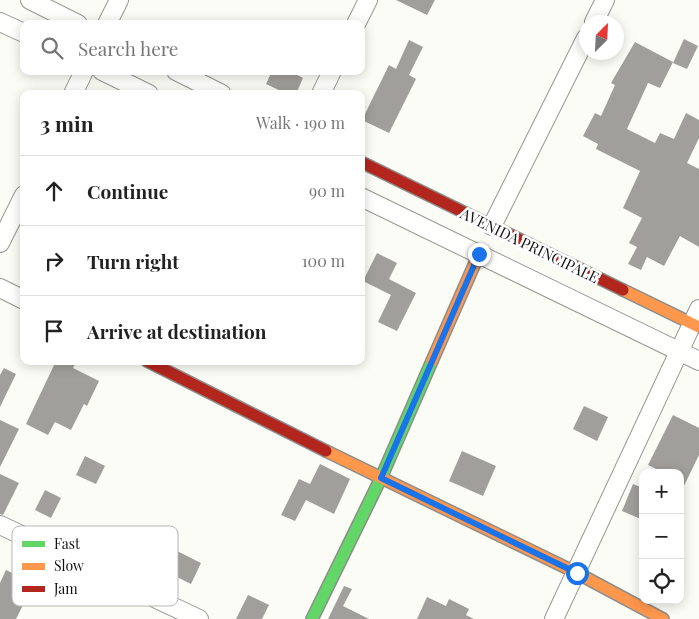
<!DOCTYPE html>
<meta charset="utf-8">
<style>
body{margin:0;font-family:"Playfair Display",serif;background:#f2f2f2;color:#222}
.controls{position:absolute;right:15px;bottom:15px;display:grid;overflow:hidden;border-radius:10px;box-shadow:0 2px 12px #0003}
.controls button{width:45px;height:45px;display:grid;place-items:center;padding:0;border:0;border-bottom:1px solid #e0e0e0;background:#fff;color:#222;font:25px sans-serif}
.compass{position:absolute;left:579px;top:15px;width:45px;height:45px;border-radius:50%;background:#fff;box-shadow:0 2px 12px #0003;rotate:24deg}
.stop{position:absolute;width:15px;height:15px;margin:-11px;border:4px solid #1a73e8;border-radius:50%;background:#fff}
.stop.end{background:#1a73e8;border-color:#fff;box-shadow:0 1px 5px #0008}
.list{margin:0;padding:0;list-style:none}
h2{display:flex;justify-content:space-between;align-items:center;height:65px;margin:0;padding:0 20px;font-size:21px}
h2 small{font-size:16px;font-weight:400;color:#767676}
.list li{display:grid;grid-template-columns:32px 1fr auto;gap:15px;align-items:center;box-sizing:border-box;height:70px;padding:0 20px;border-top:1px solid #e0e0e0}
.list b{display:block;font-size:19px;white-space:nowrap}
.list em{font-size:16px;font-style:normal;color:#767676}
.icon{flex:none;width:28px;height:28px;fill:none;stroke:currentColor;stroke-width:2;stroke-linecap:round;stroke-linejoin:round}
.map{position:relative;flex:none;width:699px;height:619px;overflow:hidden}
.search{position:absolute;background:#fff;box-shadow:0 2px 12px #0003;left:20px;top:20px;width:345px;height:55px;display:flex;align-items:center;gap:12px;box-sizing:border-box;padding:0 18px;border-radius:10px;color:#767676;font-size:19px}
.panel{position:absolute;background:#fff;box-shadow:0 2px 12px #0003;left:20px;top:90px;width:345px;height:275px;border-radius:10px}
.map>svg:first-child{display:block}
.building{fill:#a09f9c}
.lines{fill:none;stroke-linecap:round;stroke-linejoin:round}
.street-casing{stroke:#969694;stroke-width:20}
.fast-casing{stroke:#8d8d8b;stroke-width:14}
.slow-casing{stroke:#8d8d8b;stroke-width:14}
.jam-casing{stroke:#8d8d8b;stroke-width:14}
.street{stroke:#fffffe;stroke-width:18}
.fast{stroke:#63d668;stroke-width:11}
.slow{stroke:#ff974d;stroke-width:11}
.jam{stroke:#b3261e;stroke-width:11}
.route{stroke:#1a73e8;stroke-width:6}
.labels{text-anchor:middle;dominant-baseline:central;stroke-width:5;stroke-linejoin:round;paint-order:stroke}
.street-label{font-size:15px;fill:#101010;stroke:#fff}
.key{fill:#fff;stroke:#b7b7b7;stroke-width:1}
.key-label{font-size:14px;fill:#101010}
</style>
<div class="map">
<svg width="699" height="619" viewBox="0 0 699 619">
<rect width="100%" height="100%" fill="#fcfcf7"/>
<g class="building">
<polygon points="396,0 435,0 427,15"/>
<polygon points="684,39 698,46 687,69 673,63"/>
<polygon points="409,40 423,47 409,75 416,79 389,133 362,120 389,65 396,69"/>
<polygon points="635,42 673,62 660,88 648,83 627,129 655,143 660,133 674,139 686,113 699,120 699,138 687,163 699,169 699,247 680,236 664,266 647,257 641,270 628,264 637,247 629,243 642,218 623,208 640,171 596,149 598,144 583,136 595,113 601,116 615,85 611,83"/>
<polygon points="272,71 290,71 303,78 296,94 287,94 266,84"/>
<polygon points="377,253 397,263 389,279 416,293 397,331 378,322 391,295 363,281"/>
<polygon points="56,361 77,361 73,368 99,381 87,406 84,404 71,430 55,422 48,435 26,424"/>
<polygon points="4,368 16,374 0,407 0,375"/>
<polygon points="584,406 608,417 597,441 573,429"/>
<polygon points="673,415 699,428 699,455 680,494 680,473 664,473 648,465"/>
<polygon points="0,420 19,429 0,467"/>
<polygon points="462,451 496,466 483,496 449,481"/>
<polygon points="85,456 105,466 96,484 76,475"/>
<polygon points="320,464 350,479 334,514 306,500 295,521 281,515 299,479 310,484"/>
<polygon points="0,474 19,483 3,515 0,514"/>
<polygon points="633,484 643,488 643,520 622,511"/>
<polygon points="45,490 61,498 51,518 35,510"/>
<polygon points="165,545 201,563 191,584 155,566"/>
<polygon points="6,570 34,583 16,619 0,619 0,583"/>
<polygon points="344,586 352,589 343,606 369,619 328,619"/>
<polygon points="248,595 269,605 262,619 236,619"/>
<polygon points="427,597 446,606 449,599 469,609 466,615 474,619 417,619"/>
</g>
<g class="lines">
<defs>
<g id="street">
<polyline points="30,0 78,24"/>
<polyline points="0,22 24,33"/>
<polyline points="594,22 605,0"/>
<polyline points="107,24 119,0"/>
<polyline points="356,24 368,0"/>
<polyline points="102,71 149,94"/>
<polyline points="176,71 222,94"/>
<polyline points="73,94 84,71"/>
<polyline points="321,94 332,71"/>
<polyline points="361,197 699,361"/>
<polyline points="492,226 586,38"/>
<polyline points="0,243 24,195"/>
<polyline points="0,288 24,300"/>
<polyline points="0,525 199,619"/>
<polyline points="554,619 699,309"/>
</g>
<polyline id="fast" points="312,619 381,478 432,361"/>
<g id="slow">
<polyline points="623,290 699,327"/>
<polyline points="432,361 479,254"/>
<polyline points="326,451 577,573 663,619"/>
</g>
<g id="jam">
<polyline points="361,162 623,290"/>
<polyline points="147,361 326,451"/>
</g>
</defs>
<use href="#street" class="street-casing"/>
<use href="#fast" class="fast-casing"/>
<use href="#slow" class="slow-casing"/>
<use href="#jam" class="jam-casing"/>
<use href="#street" class="street"/>
<use href="#fast" class="fast"/>
<use href="#slow" class="slow"/>
<use href="#jam" class="jam"/>
</g>
<g class="lines">
<polyline class="route" points="479,254 381,478 577,573"/>
</g>
<g class="labels">
<g class="street-label">
<text transform="translate(530 245) rotate(26)">AVENIDA PRINCIPALE</text>
</g>
</g>
<rect x="12" y="526" width="166" height="80" rx="8" class="key"/>
<rect x="22" y="541" width="23" height="6" fill="#63d668"/>
<rect x="22" y="563" width="23" height="7" fill="#ff974d"/>
<rect x="22" y="586" width="23" height="6" fill="#b3261e"/>
<g class="key-label">
<text x="54" y="549">Fast</text>
<text x="54" y="571">Slow</text>
<text x="54" y="594">Jam</text>
</g>
</svg>
<div class="controls">
<button>+</button>
<button>−</button>
<button><svg class="icon" aria-label="locate" viewBox="0 0 24 24"><circle cx="12" cy="12" r="6"/><path d="M12 2v4M12 18v4M2 12h4M18 12h4"/></svg></button>
</div>
<svg class="compass" viewBox="-18 -18 36 36"><path d="M0-13l5 13h-10z" fill="#e53935"/><path d="M0 13l5-13h-10z" fill="#767676"/></svg>
<div class="stop" style="left:577px;top:573px"></div>
<div class="stop end" style="left:479px;top:254px"></div>
<div class="search"><svg class="icon" aria-label="search" viewBox="0 0 24 24"><circle cx="10" cy="10" r="6"/><path d="M15 15l6 6"/></svg>Search here</div>
<section class="panel">
<h2>3 min<small>Walk · 190 m</small></h2>
<ul class="list">
<li><svg class="icon" aria-label="ahead" viewBox="0 0 24 24"><path d="M12 20V5M6 11l6-6 6 6"/></svg><div><b>Continue</b></div><em>90 m</em></li>
<li><svg class="icon" aria-label="right" viewBox="0 0 24 24"><path d="M7 20v-9h11M14 6l5 5-5 5"/></svg><div><b>Turn right</b></div><em>100 m</em></li>
<li><svg class="icon" aria-label="arrive" viewBox="0 0 24 24"><path d="M6 21V4h12l-3 4 3 4H6"/></svg><div><b>Arrive at destination</b></div></li>
</ul>
</section>
</div>
